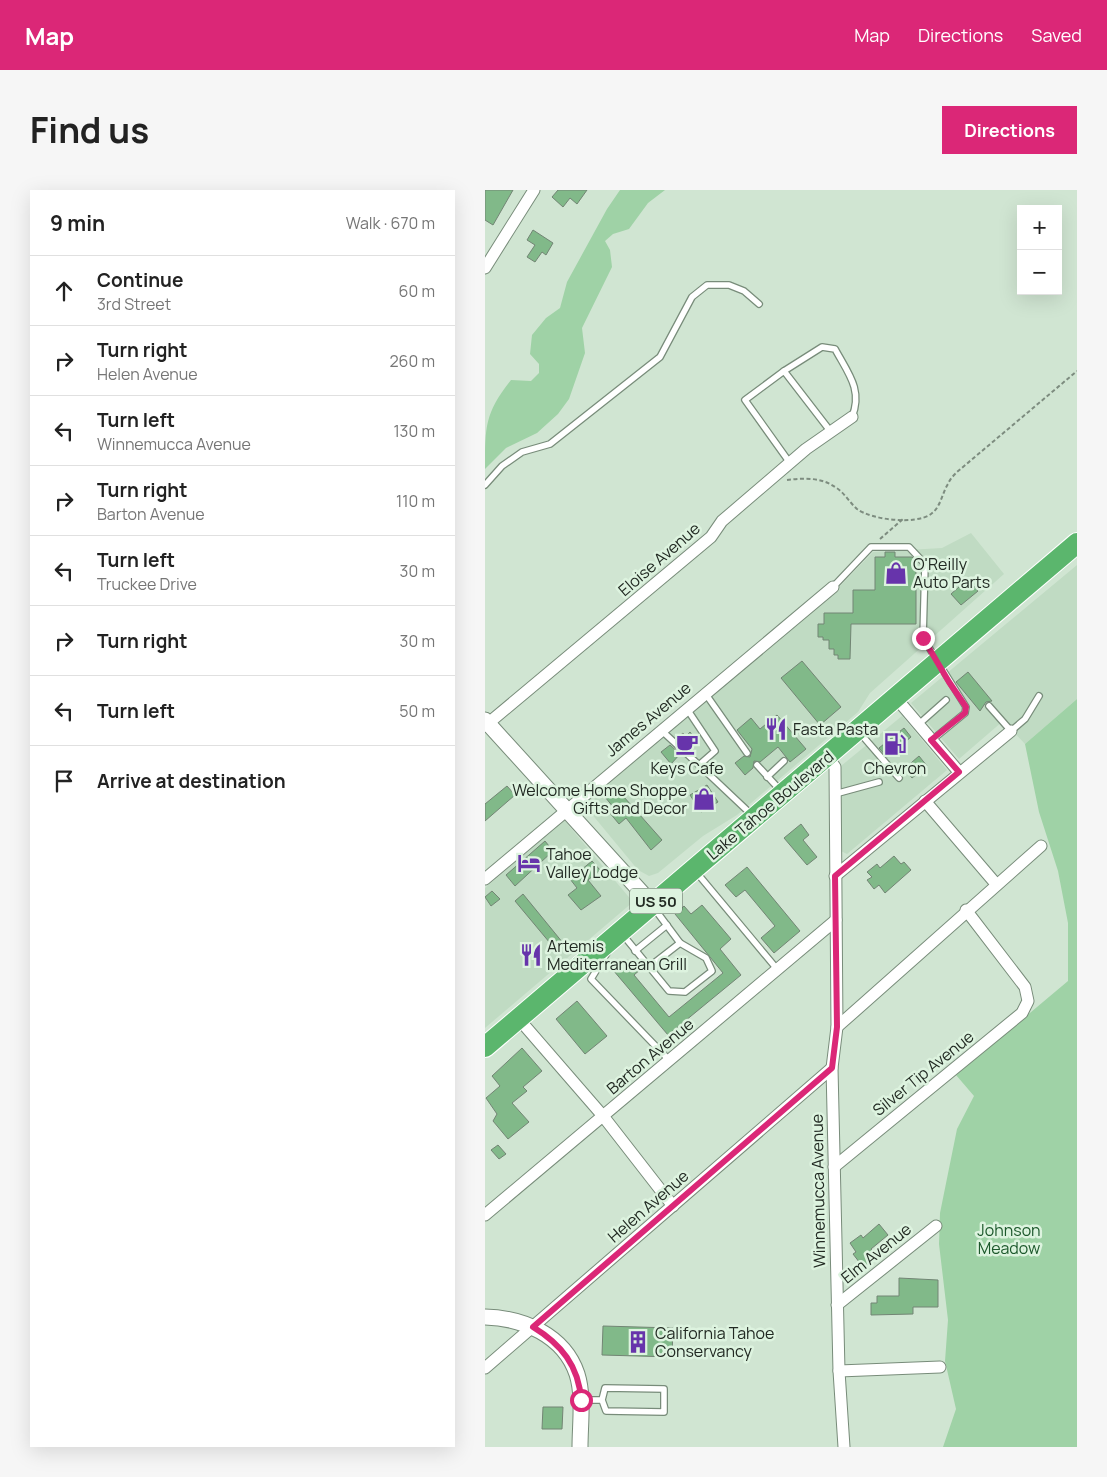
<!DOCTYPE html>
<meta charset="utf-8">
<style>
body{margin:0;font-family:Manrope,sans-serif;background:#f6f6f6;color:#222}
.controls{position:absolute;right:15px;top:15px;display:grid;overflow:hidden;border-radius:0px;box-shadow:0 5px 20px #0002}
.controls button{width:45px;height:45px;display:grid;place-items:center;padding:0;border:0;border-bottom:1px solid #e0e0e0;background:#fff;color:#222;font:25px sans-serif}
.stop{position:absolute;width:15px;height:15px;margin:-11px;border:4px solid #db2777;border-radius:50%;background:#fff}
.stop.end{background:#db2777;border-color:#fff;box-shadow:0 1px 5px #0008}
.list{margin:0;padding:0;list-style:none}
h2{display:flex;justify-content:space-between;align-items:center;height:65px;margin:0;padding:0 20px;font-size:21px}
h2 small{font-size:16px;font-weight:400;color:#767676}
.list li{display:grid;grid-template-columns:32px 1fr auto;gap:15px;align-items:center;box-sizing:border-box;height:70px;padding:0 20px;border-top:1px solid #e0e0e0}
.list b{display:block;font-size:19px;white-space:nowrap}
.list p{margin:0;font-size:16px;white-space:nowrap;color:#767676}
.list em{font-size:16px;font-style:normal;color:#767676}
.icon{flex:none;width:28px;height:28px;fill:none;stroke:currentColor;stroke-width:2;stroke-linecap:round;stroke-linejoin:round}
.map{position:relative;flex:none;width:592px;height:1257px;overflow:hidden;border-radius:0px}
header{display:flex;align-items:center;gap:30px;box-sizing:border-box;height:70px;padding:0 25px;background:#db2777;color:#fff}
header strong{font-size:24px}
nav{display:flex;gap:28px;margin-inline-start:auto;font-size:18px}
.intro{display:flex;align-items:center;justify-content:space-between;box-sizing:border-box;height:120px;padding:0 30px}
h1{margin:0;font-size:35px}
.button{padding:12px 22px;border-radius:0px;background:#db2777;color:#fff;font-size:18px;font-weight:700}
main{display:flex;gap:30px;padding:0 30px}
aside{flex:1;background:#fff;border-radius:0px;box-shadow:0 5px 20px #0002}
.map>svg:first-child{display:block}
.built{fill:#c0dbc3}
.green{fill:#9fd2a6}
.building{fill:#81b989;stroke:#728574}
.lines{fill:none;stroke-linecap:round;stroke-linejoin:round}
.lane-casing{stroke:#788c7a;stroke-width:8}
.street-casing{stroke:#788c7a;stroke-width:13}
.secondary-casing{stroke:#788c7a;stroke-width:17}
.highway-casing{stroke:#fff;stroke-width:22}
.path{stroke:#7d8c7f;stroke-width:2;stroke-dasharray:4 2.5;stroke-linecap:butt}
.lane{stroke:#fff;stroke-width:5.5}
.street{stroke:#fff;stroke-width:11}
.secondary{stroke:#fff;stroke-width:15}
.highway{stroke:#5bb66d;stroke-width:20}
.route{stroke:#db2777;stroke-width:6}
.labels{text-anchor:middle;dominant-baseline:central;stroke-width:5;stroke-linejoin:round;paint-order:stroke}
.shield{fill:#ddf3df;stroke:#5a665b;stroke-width:1}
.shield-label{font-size:15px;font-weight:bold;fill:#222a23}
.street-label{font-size:16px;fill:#222a23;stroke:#ddf3df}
.poi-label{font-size:16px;fill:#222a23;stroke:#ddf3df;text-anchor:start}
.park-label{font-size:16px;fill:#1d592c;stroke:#ddf3df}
</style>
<header>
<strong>Map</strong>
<nav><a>Map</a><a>Directions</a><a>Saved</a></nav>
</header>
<div class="intro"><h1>Find us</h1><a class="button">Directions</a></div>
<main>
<aside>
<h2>9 min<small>Walk · 670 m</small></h2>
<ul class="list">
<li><svg class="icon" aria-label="ahead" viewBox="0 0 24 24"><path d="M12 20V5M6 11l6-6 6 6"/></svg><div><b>Continue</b><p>3rd Street</p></div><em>60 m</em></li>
<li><svg class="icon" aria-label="right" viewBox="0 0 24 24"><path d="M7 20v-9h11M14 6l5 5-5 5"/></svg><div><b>Turn right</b><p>Helen Avenue</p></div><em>260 m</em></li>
<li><svg class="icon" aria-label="left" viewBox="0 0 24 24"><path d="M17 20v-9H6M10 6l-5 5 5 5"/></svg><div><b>Turn left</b><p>Winnemucca Avenue</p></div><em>130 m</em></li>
<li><svg class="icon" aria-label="right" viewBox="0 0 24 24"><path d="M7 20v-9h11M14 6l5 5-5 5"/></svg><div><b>Turn right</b><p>Barton Avenue</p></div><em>110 m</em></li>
<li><svg class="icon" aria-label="left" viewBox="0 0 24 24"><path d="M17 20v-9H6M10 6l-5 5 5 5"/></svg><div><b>Turn left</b><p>Truckee Drive</p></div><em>30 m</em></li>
<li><svg class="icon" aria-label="right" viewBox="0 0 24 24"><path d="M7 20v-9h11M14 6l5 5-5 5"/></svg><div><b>Turn right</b></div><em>30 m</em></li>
<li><svg class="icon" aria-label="left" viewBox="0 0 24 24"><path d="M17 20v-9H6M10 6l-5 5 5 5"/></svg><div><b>Turn left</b></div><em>50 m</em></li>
<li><svg class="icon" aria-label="arrive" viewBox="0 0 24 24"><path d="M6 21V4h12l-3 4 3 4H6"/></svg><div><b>Arrive at destination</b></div></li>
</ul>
</aside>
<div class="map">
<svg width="592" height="1257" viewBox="0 0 592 1257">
<rect width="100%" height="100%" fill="#d0e5d2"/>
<g class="built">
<polygon points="486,343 519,384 385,503 373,522 252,625 218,646 173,683 164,686 153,680 96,611 356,395 388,362 457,358"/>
<polygon points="592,375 592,509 540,554 518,531 474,569 426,513"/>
<polygon points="417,526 462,580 362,664 356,661 356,576"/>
<polygon points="79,630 148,712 0,838 0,698"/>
</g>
<g class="green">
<path d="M135 0H180L163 13 144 39 128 44 120 51 125 60 127 77 97 138 100 163 84 209 73 224 52 243 21 258 0 279C0 236 0 223 26 190L46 191 54 183V174L45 164 47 145 61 128 75 118 82 92 122 19Z"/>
<polygon points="592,509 592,1257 458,1257 471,1219 460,1171 463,1130 454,1054 455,1023 472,939 489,906 471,885 583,791 583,733 573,681 554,622 540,554"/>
</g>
<g class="building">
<polygon points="0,0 28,0 8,35 0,30"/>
<polygon points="73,0 102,0 92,14 85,8 78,17 67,7"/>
<polygon points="48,40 68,53 61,65 57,62 50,72 42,67 50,55 42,50"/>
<polygon points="400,362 410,362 410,367 427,367 431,371 431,434 366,434 365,469 353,469 353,465 349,465 349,459 344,459 344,450 338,450 338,447 333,447 333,434 339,434 339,423 368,423 368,400 390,400 390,367 400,367"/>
<polygon points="483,389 493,401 476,415 466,404"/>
<polygon points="317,471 356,517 335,535 296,488"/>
<polygon points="483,482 507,511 501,512 495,521 471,492"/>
<polygon points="292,525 321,559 305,572 293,557 275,572 269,571 268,578 260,585 250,573 259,566 265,567 267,559 252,540 266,528 275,539"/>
<polygon points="419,538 426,547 402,567 394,558"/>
<polygon points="205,542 211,550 202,558 192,548 198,543 201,546"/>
<polygon points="185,555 195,564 186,574 176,562"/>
<polygon points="434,566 442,576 427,588 419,579"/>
<polygon points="222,595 233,612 216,622 205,605"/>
<polygon points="22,596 30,605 0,631 0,614"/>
<polygon points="131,598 177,650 166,660 141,628 134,634 124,622 129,618 120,607"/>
<polygon points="316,634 324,645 318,650 332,667 322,675 299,648"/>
<polygon points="60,651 68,661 30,696 21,685"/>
<polygon points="409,666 416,674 419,672 426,680 400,703 394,695 389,699 382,690 387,687 382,682 392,674 395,678"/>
<polygon points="107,671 115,680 103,690 116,706 96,720 83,705 92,698 85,689"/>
<polygon points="262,677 315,741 289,763 276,748 290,736 260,700 251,707 240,695"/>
<polygon points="7,701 15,709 6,716 0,707"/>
<polygon points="38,704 78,753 70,759 30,711"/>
<polygon points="217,715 246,749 235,759 256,785 183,845 128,780 139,770 149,771 156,779 149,785 184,827 238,783 190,724 199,716 206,724"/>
<polygon points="92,811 122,846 100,864 71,829"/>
<polygon points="37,858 57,881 38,897 42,901 27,913 44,932 23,949 8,931 12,924 1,908 15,896 7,886"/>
<polygon points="13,955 21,964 14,969 6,960"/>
<polygon points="394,1034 403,1045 386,1059 392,1067 378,1077 368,1064 371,1062 365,1053 376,1045 378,1048"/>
<polygon points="414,1088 453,1090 453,1117 428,1117 428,1124 386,1125 386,1113 392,1113 392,1106 414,1106"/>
<polygon points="118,1136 188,1138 187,1167 117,1165"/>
<polygon points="58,1217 78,1217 77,1239 57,1239"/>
</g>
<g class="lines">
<defs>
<g id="lane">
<path d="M299 181 337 157 350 159C363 183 378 200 367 227"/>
<polyline points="305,273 260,210 299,181 346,242"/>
<polyline points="0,295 17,276 37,262 65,254 175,167 207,107 222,95 244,95 259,101 274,114"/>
<polyline points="348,397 386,357 424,357 440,374 438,448 481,517 480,523 447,550"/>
<polyline points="220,503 262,563"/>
<polyline points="504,516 526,541 540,529 554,506"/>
<polyline points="202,519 230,561 214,575 268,626"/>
<polyline points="434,534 461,510"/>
<polyline points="177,541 214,575"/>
<polyline points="374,542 414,588"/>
<polyline points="272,575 296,601"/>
<polyline points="282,587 299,571"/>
<polyline points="350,604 394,592"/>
<polyline points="212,683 292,779"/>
<polyline points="138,745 184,801 200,802 227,781 221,768 195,753"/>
<polyline points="150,761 182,735"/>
<polyline points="122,763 106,789 184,870"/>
<polyline points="164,777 195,753 169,718"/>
<polyline points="98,1210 117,1210 121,1221 179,1222 179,1199 120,1198 117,1210"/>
</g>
<g id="street">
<polyline points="0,78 49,0"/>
<polyline points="411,508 474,582"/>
<polyline points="0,536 226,347 237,331 321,259 367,227"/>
<polyline points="342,566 350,577 352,837 347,878 354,1181 359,1257"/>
<polyline points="440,611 511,694"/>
<polyline points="350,686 526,541"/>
<polyline points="0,689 348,397"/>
<polyline points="33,828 118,926 188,1016"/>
<polyline points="352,837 556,656"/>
<polyline points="349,977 537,823 543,811 540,797 481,720"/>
<polyline points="0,1025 351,730"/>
<polyline points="352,1115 451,1036"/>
<polyline points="0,1178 347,878"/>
<polyline points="354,1181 455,1177"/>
</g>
<g id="secondary">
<polyline points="0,530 167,714"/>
<path d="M0 1127C38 1128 79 1145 92 1184 99 1206 95 1234 95 1257"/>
</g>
<polyline id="highway" points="0,857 592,353"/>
</defs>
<use href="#lane" class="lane-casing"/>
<use href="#street" class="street-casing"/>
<use href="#secondary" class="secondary-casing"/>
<use href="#highway" class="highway-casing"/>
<g class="path">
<path d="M302 290C318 288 336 287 350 297 359 302 364 312 372 319 387 330 431 335 446 324 456 317 457 303 463 294 465 289 469 285 472 282L592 181"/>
<polyline points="395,349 418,329"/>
</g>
<use href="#lane" class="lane"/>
<use href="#street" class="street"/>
<use href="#secondary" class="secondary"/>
<use href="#highway" class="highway"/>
</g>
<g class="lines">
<path class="route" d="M96 1210C94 1176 76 1154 48 1137L347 878 352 837 350 686 474 582 446 550 480 523 481 517 464 492 438 448"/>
</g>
<defs>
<symbol id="shop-bare" viewBox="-9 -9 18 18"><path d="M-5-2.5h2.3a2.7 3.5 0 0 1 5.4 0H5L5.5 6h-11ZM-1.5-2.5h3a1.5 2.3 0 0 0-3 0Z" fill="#6734ab" stroke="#ddf3df" stroke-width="2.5" paint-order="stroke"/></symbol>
<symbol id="restaurant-bare" viewBox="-9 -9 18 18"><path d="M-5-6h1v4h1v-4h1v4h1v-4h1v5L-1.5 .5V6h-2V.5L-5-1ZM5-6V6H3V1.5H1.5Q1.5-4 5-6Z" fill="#6734ab" stroke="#ddf3df" stroke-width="2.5" paint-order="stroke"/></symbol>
<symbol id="cafe-bare" viewBox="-9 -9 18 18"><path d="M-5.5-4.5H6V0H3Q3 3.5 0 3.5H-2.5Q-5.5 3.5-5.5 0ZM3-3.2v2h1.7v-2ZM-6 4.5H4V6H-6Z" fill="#6734ab" stroke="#ddf3df" stroke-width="2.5" paint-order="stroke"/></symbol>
<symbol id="fuel-bare" viewBox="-9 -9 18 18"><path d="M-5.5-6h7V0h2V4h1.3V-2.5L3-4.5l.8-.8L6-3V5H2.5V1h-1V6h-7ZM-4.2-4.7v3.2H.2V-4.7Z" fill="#6734ab" stroke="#ddf3df" stroke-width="2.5" paint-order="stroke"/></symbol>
<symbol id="hotel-bare" viewBox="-9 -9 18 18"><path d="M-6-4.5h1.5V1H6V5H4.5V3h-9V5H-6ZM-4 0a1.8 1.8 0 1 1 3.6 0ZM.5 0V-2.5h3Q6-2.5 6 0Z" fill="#6734ab" stroke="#ddf3df" stroke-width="2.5" paint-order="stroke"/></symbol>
<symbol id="building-bare" viewBox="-9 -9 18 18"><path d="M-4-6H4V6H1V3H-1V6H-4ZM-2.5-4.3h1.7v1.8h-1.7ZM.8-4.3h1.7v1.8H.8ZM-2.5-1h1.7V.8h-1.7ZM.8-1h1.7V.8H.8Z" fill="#6734ab" stroke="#ddf3df" stroke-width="2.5" paint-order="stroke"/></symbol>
</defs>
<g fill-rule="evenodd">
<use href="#shop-bare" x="395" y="367" width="32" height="32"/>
<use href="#restaurant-bare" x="275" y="523" width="32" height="32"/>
<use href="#cafe-bare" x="186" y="538" width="32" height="32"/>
<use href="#fuel-bare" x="394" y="538" width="32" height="32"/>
<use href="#shop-bare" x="203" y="593" width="32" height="32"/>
<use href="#hotel-bare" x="28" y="657" width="32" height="32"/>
<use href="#restaurant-bare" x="30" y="749" width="32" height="32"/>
<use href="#building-bare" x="137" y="1136" width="32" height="32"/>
</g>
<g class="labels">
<rect class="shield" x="145" y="698.5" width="52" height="25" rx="4"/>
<g class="shield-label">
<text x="171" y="711">US 50</text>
</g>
<g class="street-label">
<text transform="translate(174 369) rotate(-41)">Eloise Avenue</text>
<text transform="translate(163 529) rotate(-40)">James Avenue</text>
<text transform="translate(285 615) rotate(-40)">Lake Tahoe Boulevard</text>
<text transform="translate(165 866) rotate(-40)">Barton Avenue</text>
<text transform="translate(438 883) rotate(-39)">Silver Tip Avenue</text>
<text transform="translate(333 1001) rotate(-91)">Winnemucca Avenue</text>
<text transform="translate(163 1016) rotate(-41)">Helen Avenue</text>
<text transform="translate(391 1063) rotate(-39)">Elm Avenue</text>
</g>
<g class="poi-label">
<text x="428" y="374">O'Reilly<tspan x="428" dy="18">Auto Parts</tspan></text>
<text x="308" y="539">Fasta Pasta</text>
<text x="202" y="578" text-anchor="middle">Keys Cafe</text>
<text x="410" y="578" text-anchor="middle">Chevron</text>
<text x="202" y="600" text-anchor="end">Welcome Home Shoppe<tspan x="202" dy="18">Gifts and Decor</tspan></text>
<text x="61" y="664">Tahoe<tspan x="61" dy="18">Valley Lodge</tspan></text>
<text x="62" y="756">Artemis<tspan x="62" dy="18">Mediterranean Grill</tspan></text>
<text x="170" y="1143">California Tahoe<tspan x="170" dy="18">Conservancy</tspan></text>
</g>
<g class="park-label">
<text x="524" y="1040">Johnson<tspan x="524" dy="18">Meadow</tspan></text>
</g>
</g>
</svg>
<div class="controls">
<button>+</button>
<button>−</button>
</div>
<div class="stop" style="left:96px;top:1210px"></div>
<div class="stop end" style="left:438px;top:448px"></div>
</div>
</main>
